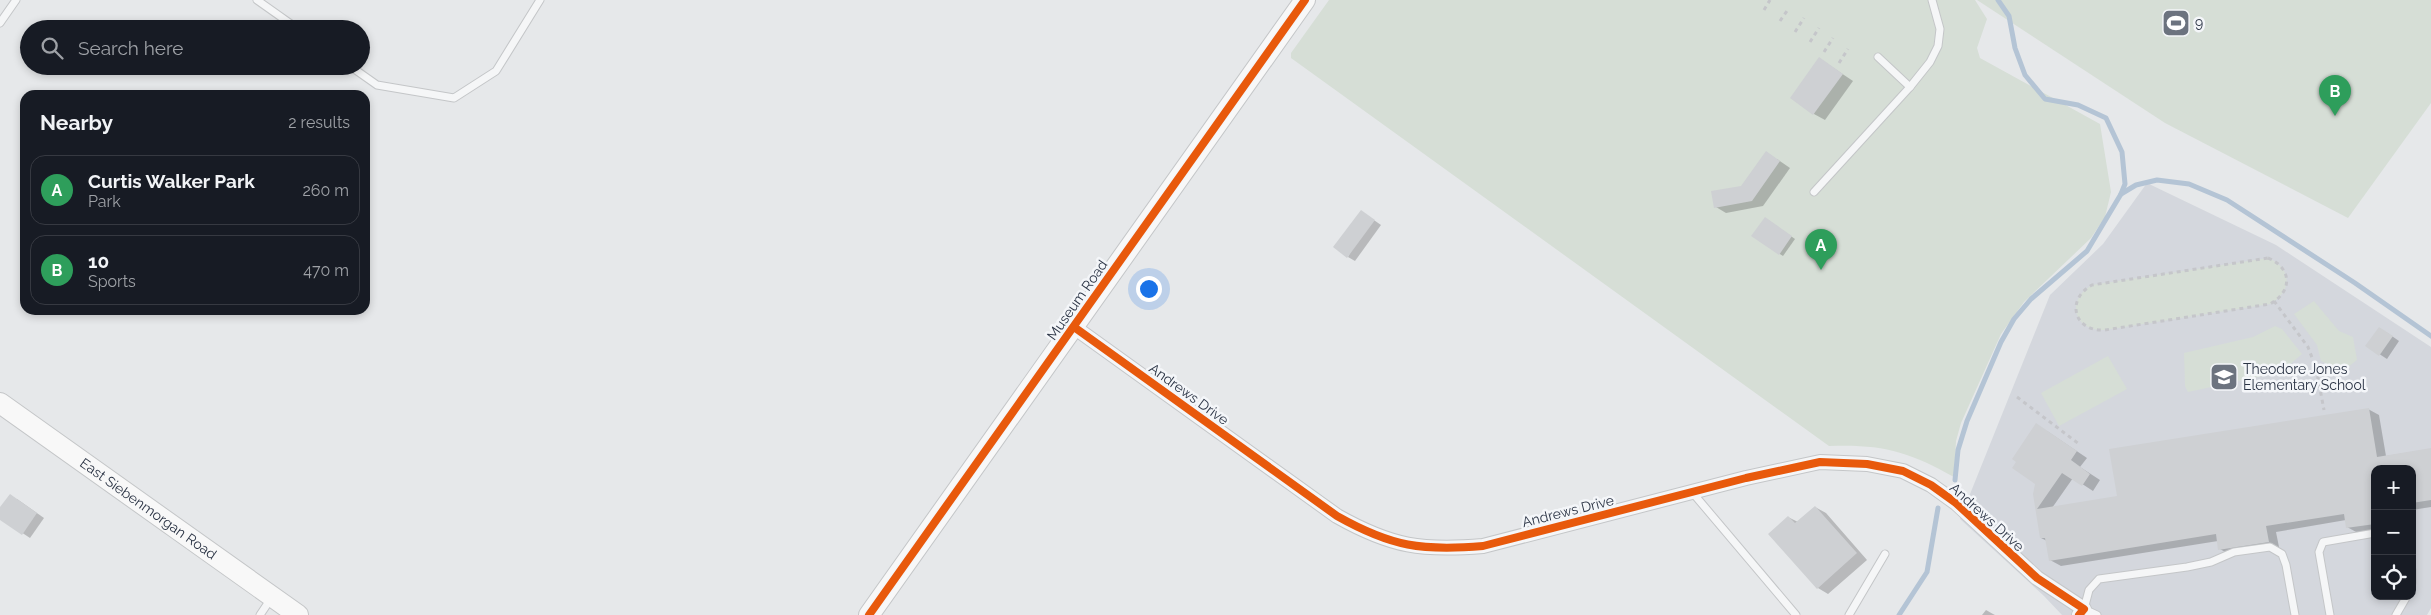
<!DOCTYPE html>
<meta charset="utf-8">
<style>
body{margin:0;font-family:Raleway,sans-serif;background:#20242c;color:#f1f3f6}
.controls{position:absolute;right:15px;bottom:15px;display:grid;overflow:hidden;border-radius:10px;box-shadow:0 2px 8px #0003}
.controls button{width:45px;height:45px;display:grid;place-items:center;padding:0;border:0;border-bottom:1px solid #363941;background:#171b24;color:#f1f3f6;font:25px sans-serif}
.you{position:absolute;left:1148px;top:288px;width:18px;height:18px;margin:-12px;border:4px solid #fff;border-radius:50%;background:#1a73e8;box-shadow:0 0 0 8px #1a73e833}
.badge{display:grid;place-items:center;width:32px;height:32px;border-radius:50%;background:#6c737f;color:#fff;font-size:16px;font-weight:700}
.pin{position:absolute;translate:-50% -41px;filter:drop-shadow(0 1px 2px #0008)}
.pin::after{content:'';position:absolute;top:26px;width:18px;height:15px;background:inherit;clip-path:polygon(0 0,100% 0,50% 100%)}
.list{margin:0;padding:0;list-style:none}
h2{display:flex;justify-content:space-between;align-items:center;height:65px;margin:0;padding:0 20px;font-size:21px}
h2 small{font-size:16px;font-weight:400;color:#9ea1a6}
.list li{display:grid;grid-template-columns:32px 1fr auto;gap:15px;align-items:center;box-sizing:border-box;height:70px;margin:0 10px 10px;padding:0 10px;border:1px solid #363941;border-radius:15px}
.list b{display:block;font-size:19px;white-space:nowrap}
.list p{margin:0;font-size:16px;white-space:nowrap;color:#9ea1a6}
.list em{font-size:16px;font-style:normal;color:#9ea1a6}
.icon{flex:none;width:28px;height:28px;fill:none;stroke:currentColor;stroke-width:2;stroke-linecap:round;stroke-linejoin:round}
.map{position:relative;flex:none;width:2431px;height:615px;overflow:hidden}
.search{position:absolute;background:#171b24;box-shadow:0 2px 8px #0003;left:20px;top:20px;width:350px;height:55px;display:flex;align-items:center;gap:12px;box-sizing:border-box;padding:0 18px;border-radius:28px;color:#9ea1a6;font-size:19px}
.panel{position:absolute;background:#171b24;box-shadow:0 2px 8px #0003;left:20px;top:90px;width:350px;height:225px;border-radius:15px}
.map>svg:first-child{display:block}
.built{fill:#d4d7dd;fill-rule:evenodd}
.green{fill:#d6ded6}
.shadow{fill:#0003}
.lines{fill:none;stroke-linecap:round;stroke-linejoin:round}
.stream{stroke:#b4c4d5;stroke-width:5}
.building{fill:#ced0d3}
.lane-casing{stroke:#c4c6c8;stroke-width:9}
.street-casing{stroke:#c4c6c8;stroke-width:16}
.secondary-casing{stroke:#c4c6c8;stroke-width:22}
.path{stroke:#c5c6ca;stroke-width:3;stroke-dasharray:4 4;stroke-linecap:butt}
.lane{stroke:#f5f6f7;stroke-width:7}
.street{stroke:#f5f6f7;stroke-width:14}
.secondary{stroke:#f8f8f8;stroke-width:20}
.cycleway-casing{stroke:#f4f6f9;stroke-width:11}
.cycleway{stroke:#e8590c;stroke-width:8}
.labels{text-anchor:middle;dominant-baseline:central;stroke-width:5;stroke-linejoin:round;paint-order:stroke}
.poi-label{font-size:14px;fill:#2b3445;stroke:#f4f6f9;text-anchor:start}
.street-label{font-size:14px;fill:#2b3445;stroke:#f4f6f9}
</style>
<div class="map">
<svg width="2431" height="615" viewBox="0 0 2431 615">
<rect width="100%" height="100%" fill="#e6e8ea"/>
<path class="built" d="M2147 183 2276 245 2431 347V608L2427 615H2062L2044 596 1960 519 2050 295 2103 244ZM2375 469H2412V596H2375Z"/>
<g class="green">
<path d="M1329 0H1975L1987 19 1977 48 1980 58 2100 124 2111 192 2105 217 2091 238 2024 302 2001 334 1961 423 1956 441 1954 477C1908 451 1881 444 1829 446L1291 58V53Z"/>
<polygon points="1977,0 2431,0 2431,103 2348,218 2165,123"/>
<path d="M2268 258C2292 268 2293 291 2270 304L2105 330C2074 332 2065 300 2092 285Z"/>
<polygon points="2314,301 2339,331 2353,337 2357,360 2343,371 2321,361 2317,345 2294,314"/>
<polygon points="2275,326 2282,329 2302,354 2281,372 2188,392 2185,386 2184,353 2253,337"/>
<polygon points="2108,356 2127,389 2059,426 2041,393"/>
</g>
<g class="shadow">
<polygon points="1820,59 1853,81 1825,120 1814,114"/>
<polygon points="1777,159 1790,168 1763,206 1726,213 1716,207"/>
<polygon points="1368,216 1381,225 1355,261 1348,257"/>
<polygon points="1768,220 1795,239 1783,256 1753,236"/>
<polygon points="2386,332 2399,341 2387,359 2367,346"/>
<polygon points="2368,409 2379,415 2386,456 2431,449 2431,507 2412,510 2412,469 2375,469 2375,531 2358,533 2347,527 2346,520 2276,532 2279,547 2230,555 2220,549 2218,541 2061,566 2050,560 2047,541 2041,538 2034,494 2047,431 2087,458 2080,467 2100,480 2093,491 2073,478 2052,508 2119,497"/>
<polygon points="17,499 44,518 30,538 0,518 0,510"/>
<polygon points="1815,507 1826,513 1867,560 1828,594 1818,588 1788,517 1798,522"/>
<polygon points="1986,610 1993,614 1995,615 1982,615"/>
</g>
<g class="lines">
<g class="stream">
<polyline points="1998,0 2009,16 2015,48 2025,75 2045,99 2078,105 2106,118 2122,152 2125,184 2121,194"/>
<polyline points="1955,480 1958,450 1967,421 2001,342 2014,319 2031,299 2087,251 2121,194 2136,185 2157,180 2189,184 2227,200 2355,283 2431,336"/>
<polyline points="1899,615 1927,572 1938,508"/>
</g>
</g>
<g class="building">
<polygon points="1819,57 1843,74 1813,115 1790,98"/>
<polygon points="1766,151 1780,161 1752,201 1714,208 1711,191 1741,186"/>
<polygon points="1361,210 1375,220 1347,258 1333,247"/>
<polygon points="1765,217 1792,236 1779,255 1751,236"/>
<polygon points="2379,327 2393,336 2379,356 2365,346"/>
<polygon points="2369,408 2377,457 2431,448 2431,500 2412,503 2412,469 2375,469 2375,524 2346,528 2344,514 2266,526 2269,542 2218,550 2216,534 2049,561 2045,538 2040,538 2033,494 2035,484 2012,468 2016,462 2012,459 2036,423 2077,451 2071,460 2090,474 2082,486 2062,473 2037,509 2117,496 2109,449"/>
<polygon points="10,494 37,513 22,535 0,520 0,507"/>
<polygon points="1815,506 1857,553 1817,589 1768,534 1788,516 1795,523"/>
</g>
<g class="lines">
<defs>
<g id="lane">
<polyline points="257,0 298,29"/>
<polyline points="0,23 16,0"/>
<polyline points="1878,57 1910,87"/>
<polyline points="350,66 377,85 454,98 496,71 540,0"/>
<polyline points="1814,192 1910,87 1930,62 1938,46 1940,29 1932,0"/>
<polyline points="1692,492 1796,615"/>
<polyline points="2412,570 2412,583"/>
<polyline points="260,615 272,597"/>
<polyline points="1849,615 1885,554"/>
<polyline points="2097,615 2084,609 2089,590 2099,579 2187,567 2211,562 2234,552 2270,547 2282,554 2286,565 2295,615"/>
<polyline points="2330,615 2319,552 2323,542 2375,533"/>
<polyline points="2396,615 2407,596"/>
</g>
<path id="street" d="M1074 327 1337 516C1392 547 1422 551 1483 546L1746 478 1820 462 1867 464 1903 471 1931 485 1956 503 2037 578 2084 609 2079 615"/>
<g id="secondary">
<path id="s1" d="M0 403 298 615"/>
<polyline points="869,615 1305,0"/>
</g>
</defs>
<use href="#lane" class="lane-casing"/>
<use href="#street" class="street-casing"/>
<use href="#secondary" class="secondary-casing"/>
<g class="path">
<polyline points="1764,10 1770,0"/>
<polyline points="1780,21 1789,8"/>
<polyline points="1795,32 1804,18"/>
<polyline points="1810,42 1819,28"/>
<polyline points="1824,52 1833,38"/>
<polyline points="1839,63 1848,49"/>
<path d="M2268 258C2292 268 2293 291 2270 304L2105 330C2074 332 2065 300 2092 285Z"/>
<polyline points="2274,301 2308,347 2316,368 2324,410"/>
<polyline points="2017,397 2079,444"/>
</g>
<use href="#lane" class="lane"/>
<use href="#street" class="street"/>
<use href="#secondary" class="secondary"/>
<defs>
<g id="cycleway">
<path d="M1074 327 1337 516C1392 547 1422 551 1483 546L1746 478 1820 462 1867 464 1903 471 1931 485 1956 503 2037 578 2084 609 2079 615"/>
<polyline points="869,615 1305,0"/>
</g>
</defs>
<use href="#cycleway" class="cycleway-casing"/>
<use href="#cycleway" class="cycleway"/>
</g>
<defs>
<symbol id="stadium-square" viewBox="-11 -11 22 22"><rect x="-9" y="-9" width="18" height="18" rx="4" fill="#6c737f" stroke="#f4f6f9"/><path d="M0-5a6.5 5 0 1 0 0 10a6.5 5 0 1 0 0-10ZM-3.5-1.8h7v3.6h-7Z" fill="#fff"/></symbol>
<symbol id="school-square" viewBox="-11 -11 22 22"><rect x="-9" y="-9" width="18" height="18" rx="4" fill="#6c737f" stroke="#f4f6f9"/><path d="M0-5L7-2L0 1L-7-2ZM-4 1L0 2.5L4 1V4Q0 6-4 4Z" fill="#fff"/></symbol>
</defs>
<g fill-rule="evenodd">
<use href="#stadium-square" x="2160" y="7" width="32" height="32"/>
<use href="#school-square" x="2208" y="361" width="32" height="32"/>
</g>
<g class="labels">
<g class="poi-label">
<text x="2195" y="23">9</text>
<text x="2243" y="369">Theodore Jones<tspan x="2243" dy="16">Elementary School</tspan></text>
</g>
<g class="street-label">
<text transform="translate(1077 300) rotate(-55)">Museum Road</text>
<text transform="translate(1189 394) rotate(36)">Andrews Drive</text>
<text stroke="none"><textPath href="#s1" startOffset="182">East Siebenmorgan Road</textPath></text>
<text transform="translate(1568 511) rotate(-14)">Andrews Drive</text>
<text transform="translate(1987 517) rotate(42)">Andrews Drive</text>
</g>
</g>
</svg>
<div class="controls">
<button>+</button>
<button>−</button>
<button><svg class="icon" aria-label="locate" viewBox="0 0 24 24"><circle cx="12" cy="12" r="6"/><path d="M12 2v4M12 18v4M2 12h4M18 12h4"/></svg></button>
</div>
<div class="you"></div>
<div class="pin badge" style="left:1821px;top:270px;background:#2e9e5b">A</div>
<div class="pin badge" style="left:2335px;top:116px;background:#2e9e5b">B</div>
<div class="search"><svg class="icon" aria-label="search" viewBox="0 0 24 24"><circle cx="10" cy="10" r="6"/><path d="M15 15l6 6"/></svg>Search here</div>
<section class="panel">
<h2>Nearby<small>2 results</small></h2>
<ul class="list">
<li><span class="badge" style="background:#2e9e5b">A</span><div><b>Curtis Walker Park</b><p>Park</p></div><em>260 m</em></li>
<li><span class="badge" style="background:#2e9e5b">B</span><div><b>10</b><p>Sports</p></div><em>470 m</em></li>
</ul>
</section>
</div>
